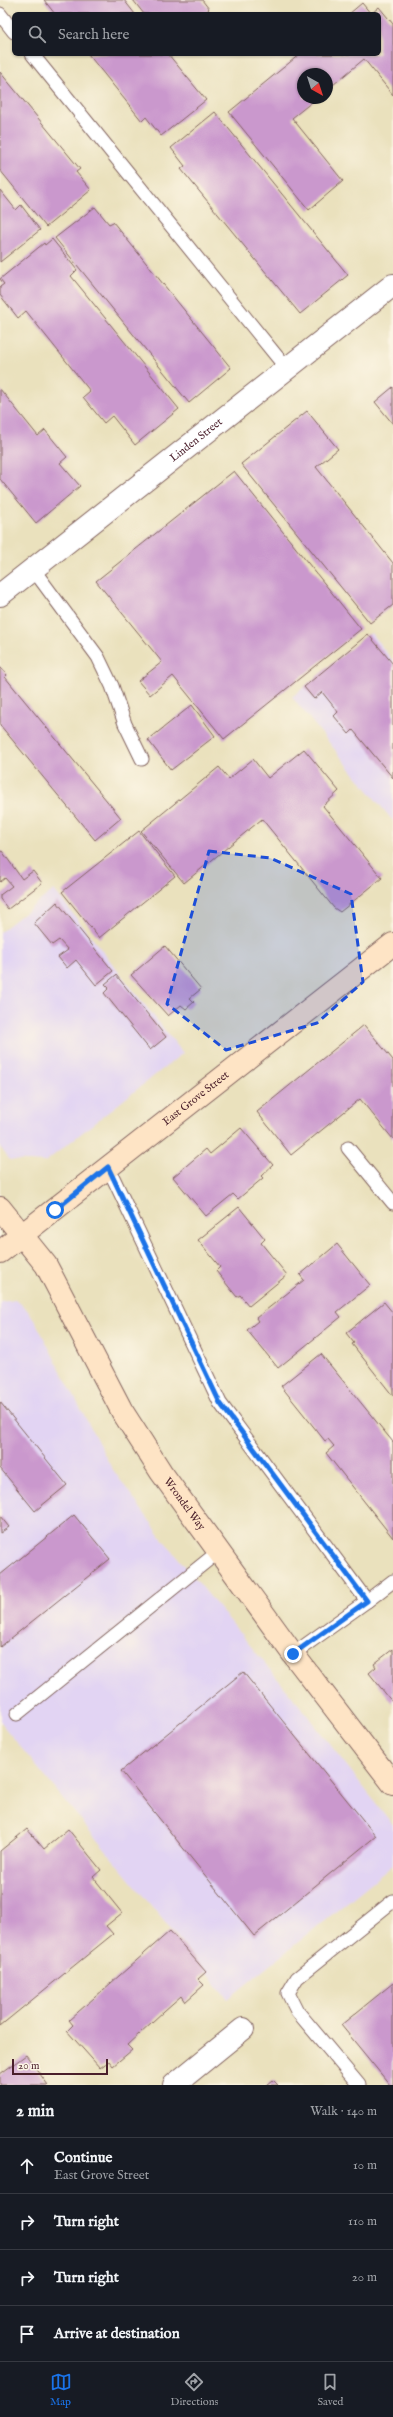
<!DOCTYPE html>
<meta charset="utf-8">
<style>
body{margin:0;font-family:"IM FELL English",serif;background:#20242c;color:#f1f3f6}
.compass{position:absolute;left:297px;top:68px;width:36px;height:36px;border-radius:50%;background:#171b24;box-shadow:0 1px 3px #0004;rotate:141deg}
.scale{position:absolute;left:12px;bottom:10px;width:96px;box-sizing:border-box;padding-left:4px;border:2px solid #4a1f2b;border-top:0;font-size:11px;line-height:14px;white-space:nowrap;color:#4a1f2b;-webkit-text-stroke:3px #fcf5e5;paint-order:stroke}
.stop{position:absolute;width:12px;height:12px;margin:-9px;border:3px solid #1a73e8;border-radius:50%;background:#fff}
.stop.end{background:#1a73e8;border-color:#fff;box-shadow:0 1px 4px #0008}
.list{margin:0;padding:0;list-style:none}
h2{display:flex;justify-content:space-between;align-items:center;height:52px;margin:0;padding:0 16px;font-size:17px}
h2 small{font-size:13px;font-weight:400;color:#9ea1a6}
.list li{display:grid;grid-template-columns:26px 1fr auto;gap:12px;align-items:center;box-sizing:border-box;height:56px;padding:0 16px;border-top:1px solid #363941}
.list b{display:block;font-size:15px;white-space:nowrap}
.list p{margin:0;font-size:13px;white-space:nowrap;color:#9ea1a6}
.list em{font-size:13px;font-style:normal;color:#9ea1a6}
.icon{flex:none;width:22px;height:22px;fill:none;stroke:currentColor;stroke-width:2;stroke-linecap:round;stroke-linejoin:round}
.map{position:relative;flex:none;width:393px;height:2085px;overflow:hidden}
.search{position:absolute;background:#171b24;box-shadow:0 1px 3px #0004;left:12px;right:12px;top:12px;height:44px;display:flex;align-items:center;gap:10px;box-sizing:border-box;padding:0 14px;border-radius:6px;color:#9ea1a6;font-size:15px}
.sheet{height:276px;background:#171b24}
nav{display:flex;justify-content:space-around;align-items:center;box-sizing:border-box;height:56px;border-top:1px solid #363941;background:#171b24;font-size:11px;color:#9ea1a6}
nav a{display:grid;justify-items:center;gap:2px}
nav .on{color:#1a73e8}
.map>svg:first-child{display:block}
.built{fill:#e2d4f3}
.building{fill:#ca98cd}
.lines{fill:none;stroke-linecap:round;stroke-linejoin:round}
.lane-casing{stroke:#82635e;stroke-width:15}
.street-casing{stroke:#82635e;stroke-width:24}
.secondary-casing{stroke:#82635e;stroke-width:24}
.lane{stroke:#fff;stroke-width:13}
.street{stroke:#fff;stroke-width:22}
.secondary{stroke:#fee4c5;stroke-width:22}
.route{stroke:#1a73e8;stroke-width:5}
.marked{fill:#1d4ed8;fill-opacity:0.2;stroke:#1d4ed8;stroke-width:3;stroke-dasharray:8 5;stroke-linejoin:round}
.labels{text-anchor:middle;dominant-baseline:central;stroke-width:3;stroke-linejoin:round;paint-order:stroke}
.street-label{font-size:11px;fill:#4a1f2b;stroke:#fcf5e5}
</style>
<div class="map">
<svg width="393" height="2085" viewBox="0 0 393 2085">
<rect width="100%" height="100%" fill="#fcf5e5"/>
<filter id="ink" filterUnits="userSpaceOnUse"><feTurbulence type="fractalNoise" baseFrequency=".025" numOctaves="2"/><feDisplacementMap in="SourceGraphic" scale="8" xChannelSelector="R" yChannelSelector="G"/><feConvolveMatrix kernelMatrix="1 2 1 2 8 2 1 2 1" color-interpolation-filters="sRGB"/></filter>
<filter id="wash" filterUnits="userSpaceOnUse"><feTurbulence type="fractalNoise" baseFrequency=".012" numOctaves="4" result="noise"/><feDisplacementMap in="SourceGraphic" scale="16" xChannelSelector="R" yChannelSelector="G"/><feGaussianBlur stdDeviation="0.9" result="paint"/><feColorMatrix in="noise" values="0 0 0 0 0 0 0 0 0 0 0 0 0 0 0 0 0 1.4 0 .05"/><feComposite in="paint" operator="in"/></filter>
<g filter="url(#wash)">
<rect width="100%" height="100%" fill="#eae1bd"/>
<g class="built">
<polygon points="371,633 393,661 393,821 292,697"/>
<polygon points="54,890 183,1053 45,1162 10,1160 0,1147 0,932"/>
<polygon points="15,1300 24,1306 34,1319 111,1467 139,1506 161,1537 300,1706 393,1825 393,1865 228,1999 0,1722 0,1302"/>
</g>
<g id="blocks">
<g class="building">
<polygon points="44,0 124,0 135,14 55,14"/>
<polygon points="133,0 202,0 209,9 207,11 210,14 144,14"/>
<polygon points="362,3 371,14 379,7 393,24 393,95 364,59 327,90 327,74 303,74 303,98 317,98 292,118 343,181 309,210 229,112 300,54 379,54 379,14 349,14"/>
<polygon points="88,54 168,54 206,100 161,136 146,117 142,121"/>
<polygon points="0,72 80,169 76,172 91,190 46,227 0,170"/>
<polygon points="215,112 348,275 300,314 181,169 185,166 171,148"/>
<polygon points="0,190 16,210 21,205 40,230 0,262"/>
<polygon points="95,207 109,224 113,222 231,368 189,403 55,238"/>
<polygon points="52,239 77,270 71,276 179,409 135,445 112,416 104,423 83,397 90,391 26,311 18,318 0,295 0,287 4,284 0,279 44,243 45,245"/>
<polygon points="393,387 393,424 375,402"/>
<polygon points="0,389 38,436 45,430 67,457 60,463 80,486 36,523 0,479"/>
<polygon points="307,411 338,449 316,467 393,563 393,605 370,623 241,464"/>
<polygon points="234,471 361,629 224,739 173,676 150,695 138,681 162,662 96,581"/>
<polygon points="368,634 393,664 393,778 353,730 349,734 334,716 338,712 322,692 314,699 304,687"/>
<polygon points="0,667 7,675 5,677 121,818 95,840 0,725"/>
<polygon points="192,705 215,736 171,770 148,740"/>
<polygon points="304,749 339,791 323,806 382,878 340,912 334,908 262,819 184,883 141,831 219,767 229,779 253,759 268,778"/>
<polygon points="139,831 175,876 99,938 62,892"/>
<polygon points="2,851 22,879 33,871 42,883 8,909 0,899 0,895 12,886 5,878 0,882 0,852"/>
<polygon points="57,902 113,971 96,985 76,960 67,968 58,957 68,950 59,940 52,945 34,923"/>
<polygon points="165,946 201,989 190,998 194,1002 186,1009 181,1005 168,1016 131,975"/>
<polygon points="116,975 166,1037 150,1050 104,993 109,988 105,984"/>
<polygon points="364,1025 393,1060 393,1139 360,1099 291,1155 257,1112"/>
<polygon points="241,1128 273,1165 261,1176 263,1178 238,1199 233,1194 206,1216 173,1177 206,1149 210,1154"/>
<polygon points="239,1207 265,1239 261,1243 287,1275 249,1306 240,1295 237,1297 216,1271 220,1267 198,1240"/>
<polygon points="337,1244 370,1285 337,1312 341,1317 278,1368 247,1330 258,1321 256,1318 304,1280 300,1275"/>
<polygon points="384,1302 393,1313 393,1396 352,1344 354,1343 346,1333"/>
<polygon points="321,1354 393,1442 393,1538 326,1453 334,1446 328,1439 325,1441 281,1386"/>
<polygon points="0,1402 67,1485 35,1511 0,1468"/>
<polygon points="74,1515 110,1559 0,1647 0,1575"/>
<polygon points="0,1516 9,1527 0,1533"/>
<polygon points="393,1649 393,1703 369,1673 376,1667 374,1664"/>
<polygon points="243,1672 376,1836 254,1936 121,1771"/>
<polygon points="27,1829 44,1849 68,1829 101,1870 93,1877 122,1913 106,1926 113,1934 0,2026 0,1851"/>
<polygon points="170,1931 206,1972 198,1979 204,1985 185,2002 181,1996 164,2011 127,2045 132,2050 113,2066 109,2061 100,2068 67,2031 73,2025 69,2020"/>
<polygon points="393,1983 393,2085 390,2085 341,2025"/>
<polygon points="26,2055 48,2085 0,2085 0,2074"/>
<polygon points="273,2080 278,2085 267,2085"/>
</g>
</g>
</g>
<g filter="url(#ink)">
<use href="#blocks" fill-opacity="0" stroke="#82635e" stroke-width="1"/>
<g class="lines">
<defs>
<g id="lane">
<polyline points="0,14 14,32"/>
<polyline points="32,54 287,369"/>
<polyline points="33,569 98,657 112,686 125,724 142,759"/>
<polyline points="348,1148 393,1203"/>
<polyline points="108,1167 220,1403 367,1601 293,1654"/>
<polyline points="367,1601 393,1581"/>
<polyline points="17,1714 218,1552"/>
<polyline points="359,2085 297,2011 288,1993 297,1978 393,1901"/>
</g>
<g id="street">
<path id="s1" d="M0 595 393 285"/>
<polyline points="174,2085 243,2029"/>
</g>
<g id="secondary">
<path id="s2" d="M0 1208 46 1265 122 1411 161 1472 293 1654 393 1784"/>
<path id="s3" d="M0 1252 393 944"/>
</g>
</defs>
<use href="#lane" class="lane-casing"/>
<use href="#street" class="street-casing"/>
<use href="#secondary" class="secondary-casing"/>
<use href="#lane" class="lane"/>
<use href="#street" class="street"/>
<use href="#secondary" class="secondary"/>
</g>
</g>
<g class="lines" filter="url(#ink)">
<polyline class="route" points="55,1210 108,1167 220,1403 367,1601 293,1654"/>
</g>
<path class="marked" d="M209 851 270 858 351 894 363 982 317 1023 226 1050 167 1004Z"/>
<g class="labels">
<g class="street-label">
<text stroke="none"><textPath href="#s1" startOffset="250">Linden Street</textPath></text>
<text stroke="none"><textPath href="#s3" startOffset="249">East Grove Street</textPath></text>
<text stroke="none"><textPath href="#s2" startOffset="350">Wrondel Way</textPath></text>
</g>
</g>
</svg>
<svg class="compass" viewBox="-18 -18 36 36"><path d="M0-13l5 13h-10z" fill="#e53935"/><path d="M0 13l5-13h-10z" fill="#9ea1a6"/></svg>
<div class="scale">20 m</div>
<div class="stop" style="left:55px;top:1210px"></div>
<div class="stop end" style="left:293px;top:1654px"></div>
<div class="search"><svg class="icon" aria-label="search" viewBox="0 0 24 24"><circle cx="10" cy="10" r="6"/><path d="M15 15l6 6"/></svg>Search here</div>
</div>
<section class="sheet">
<h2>2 min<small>Walk · 140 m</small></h2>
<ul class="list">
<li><svg class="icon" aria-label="ahead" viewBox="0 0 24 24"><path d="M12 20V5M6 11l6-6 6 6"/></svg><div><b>Continue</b><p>East Grove Street</p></div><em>10 m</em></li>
<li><svg class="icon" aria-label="right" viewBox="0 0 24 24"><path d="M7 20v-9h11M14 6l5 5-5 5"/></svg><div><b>Turn right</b></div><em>110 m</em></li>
<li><svg class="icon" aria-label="right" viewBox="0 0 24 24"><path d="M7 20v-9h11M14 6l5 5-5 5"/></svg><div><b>Turn right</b></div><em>20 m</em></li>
<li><svg class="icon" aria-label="arrive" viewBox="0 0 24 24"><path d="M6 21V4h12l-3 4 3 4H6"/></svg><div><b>Arrive at destination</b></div></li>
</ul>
</section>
<nav>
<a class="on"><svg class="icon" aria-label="map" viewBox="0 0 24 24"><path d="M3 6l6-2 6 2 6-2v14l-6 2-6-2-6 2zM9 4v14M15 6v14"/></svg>Map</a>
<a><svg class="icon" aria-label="directions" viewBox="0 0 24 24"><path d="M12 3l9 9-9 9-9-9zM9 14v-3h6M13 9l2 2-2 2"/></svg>Directions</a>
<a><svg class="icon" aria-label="saved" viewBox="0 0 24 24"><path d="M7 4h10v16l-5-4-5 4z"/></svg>Saved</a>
</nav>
